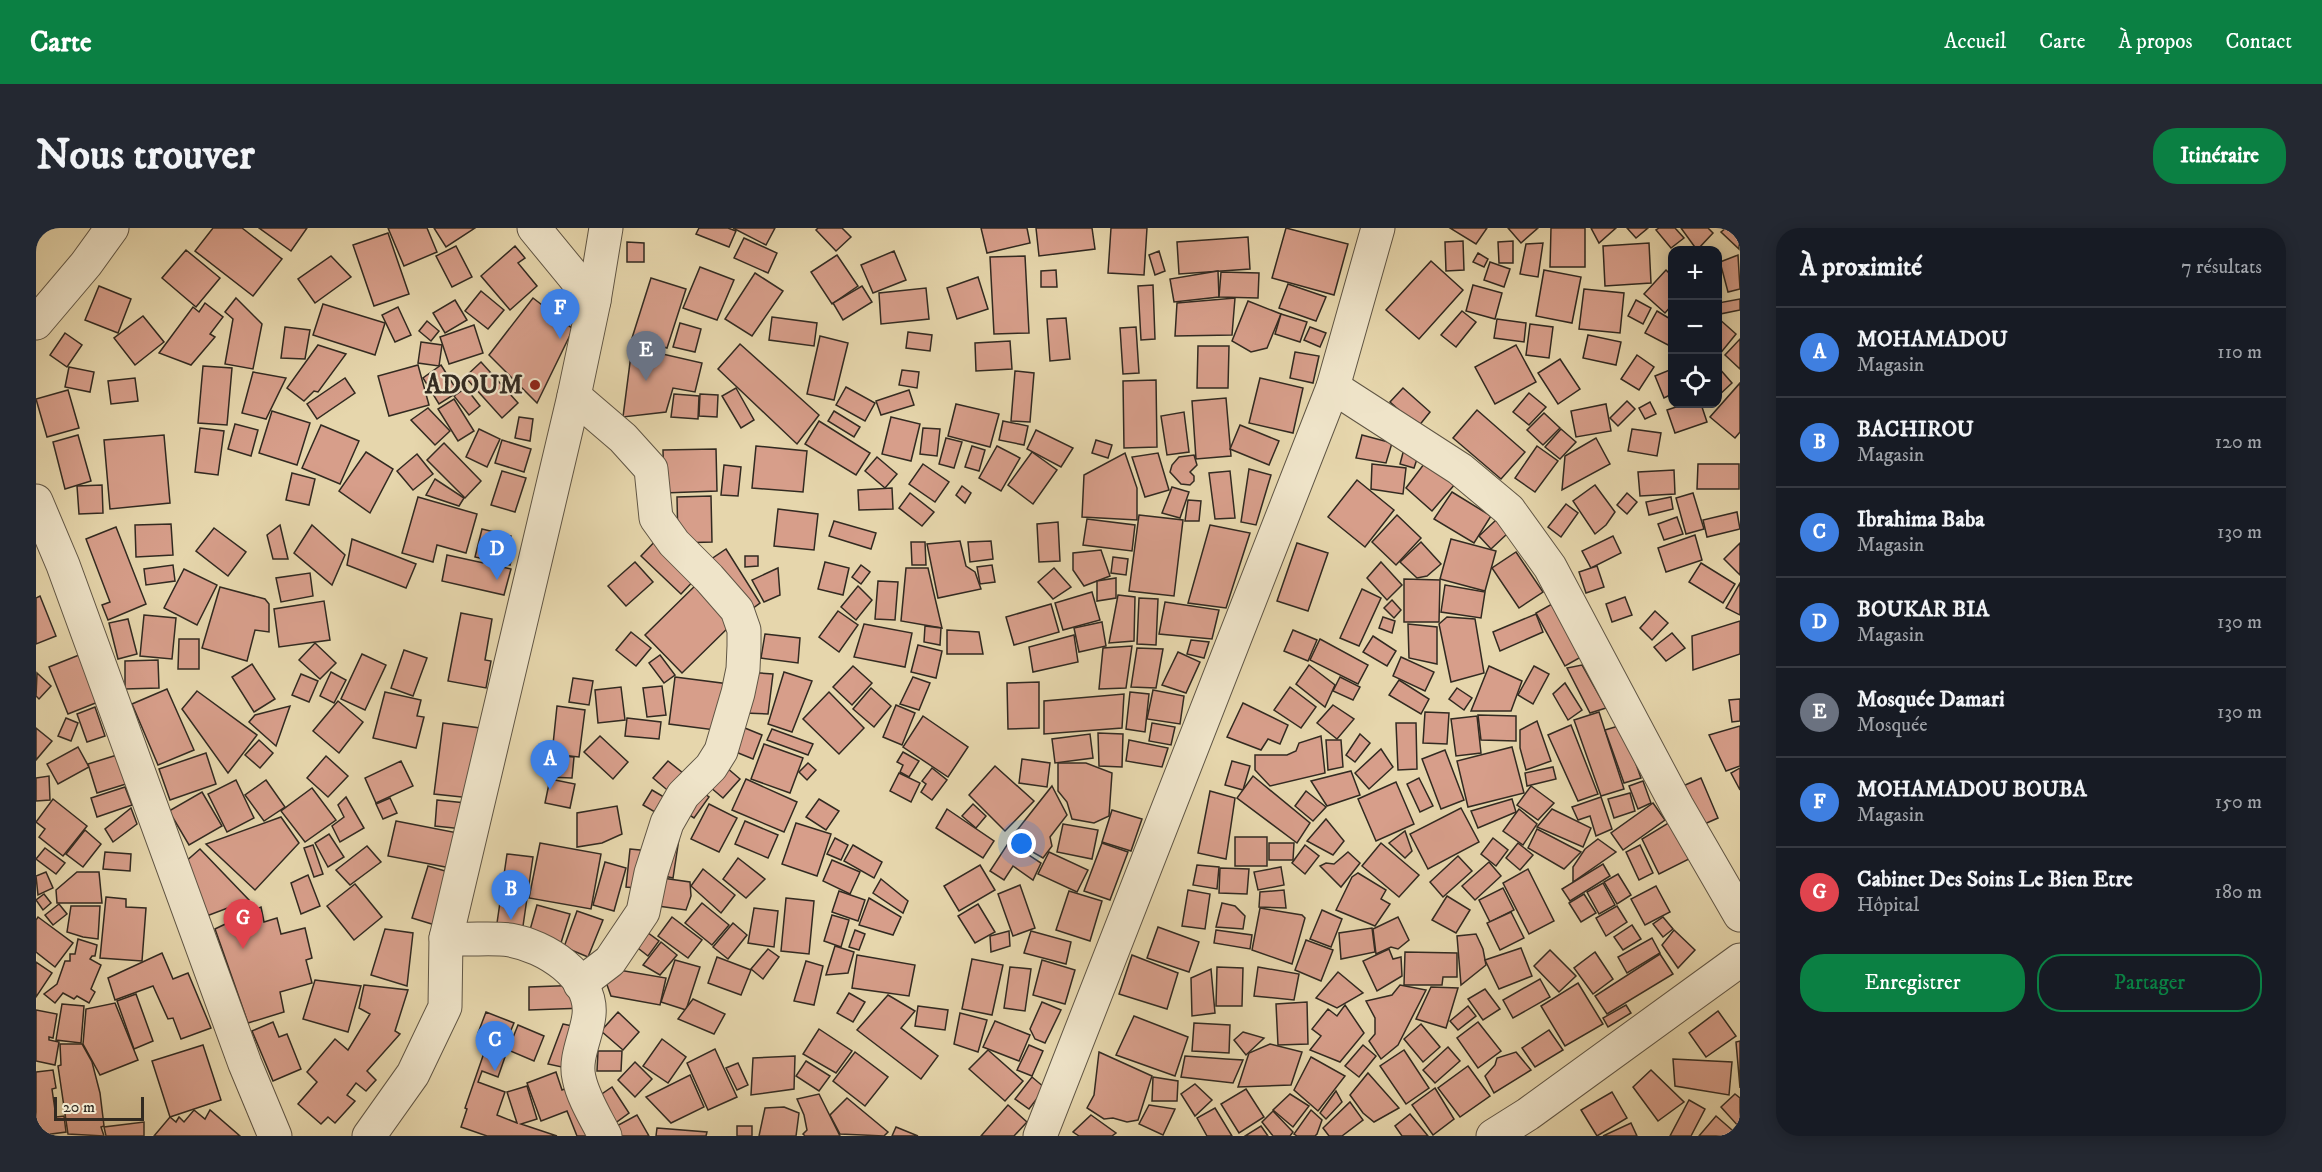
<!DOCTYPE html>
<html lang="fr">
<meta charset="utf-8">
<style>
body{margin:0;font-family:"IM FELL DW Pica",serif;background:#242831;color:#f1f3f6}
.controls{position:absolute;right:18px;top:18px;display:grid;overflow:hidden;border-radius:12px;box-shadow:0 3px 15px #0003}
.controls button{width:54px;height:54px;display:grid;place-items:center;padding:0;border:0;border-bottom:2px solid #363941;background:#171b24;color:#f1f3f6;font:30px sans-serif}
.scale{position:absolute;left:18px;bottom:15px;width:90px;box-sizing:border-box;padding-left:6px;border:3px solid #322a21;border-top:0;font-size:16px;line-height:21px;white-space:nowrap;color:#322a21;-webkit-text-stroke:4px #efe4c9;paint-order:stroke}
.you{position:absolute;left:986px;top:616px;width:21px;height:21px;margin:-15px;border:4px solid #fff;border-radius:50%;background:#1a73e8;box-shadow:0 0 0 9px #1a73e833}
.badge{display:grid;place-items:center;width:39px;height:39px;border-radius:50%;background:#0b8043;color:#fff;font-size:20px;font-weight:700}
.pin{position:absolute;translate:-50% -50px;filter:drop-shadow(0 2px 3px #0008)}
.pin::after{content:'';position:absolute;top:32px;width:21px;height:18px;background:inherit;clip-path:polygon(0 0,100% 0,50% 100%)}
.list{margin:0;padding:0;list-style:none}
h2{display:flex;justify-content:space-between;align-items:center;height:78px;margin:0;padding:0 24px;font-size:26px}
h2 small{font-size:20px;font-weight:400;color:#9ea1a6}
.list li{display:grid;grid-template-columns:39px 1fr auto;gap:18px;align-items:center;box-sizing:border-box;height:90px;padding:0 24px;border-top:2px solid #363941}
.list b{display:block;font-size:22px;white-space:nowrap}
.list p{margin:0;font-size:20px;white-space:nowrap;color:#9ea1a6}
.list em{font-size:20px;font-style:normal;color:#9ea1a6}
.actions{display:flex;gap:12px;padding:18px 24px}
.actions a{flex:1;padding:14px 0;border:2px solid #0b8043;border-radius:24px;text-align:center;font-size:21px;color:#0b8043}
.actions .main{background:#0b8043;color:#fff}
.icon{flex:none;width:33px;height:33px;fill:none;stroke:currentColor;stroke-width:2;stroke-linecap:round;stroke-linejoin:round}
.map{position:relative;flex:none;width:1704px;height:908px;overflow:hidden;border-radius:24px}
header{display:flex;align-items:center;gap:36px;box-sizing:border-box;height:84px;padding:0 30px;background:#0b8043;color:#fff}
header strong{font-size:28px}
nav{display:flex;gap:33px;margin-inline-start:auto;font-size:21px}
.intro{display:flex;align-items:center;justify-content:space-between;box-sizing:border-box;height:144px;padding:0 36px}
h1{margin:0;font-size:42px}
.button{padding:15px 27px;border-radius:24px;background:#0b8043;color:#fff;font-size:21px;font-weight:700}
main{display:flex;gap:36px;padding:0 36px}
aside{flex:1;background:#171b24;border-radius:24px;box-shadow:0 3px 15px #0003}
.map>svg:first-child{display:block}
.building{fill:#d79e8a;stroke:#322a21;stroke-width:1.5}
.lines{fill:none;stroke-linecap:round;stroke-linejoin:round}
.minor-casing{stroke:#5f5544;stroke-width:35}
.minor{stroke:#efe4c9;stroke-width:33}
.poi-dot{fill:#8f2418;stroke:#efe4c9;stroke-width:2}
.labels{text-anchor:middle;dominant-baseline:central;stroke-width:4.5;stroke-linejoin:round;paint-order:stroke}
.poi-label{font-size:26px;font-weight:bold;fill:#322a21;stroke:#efe4c9;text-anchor:end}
</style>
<header>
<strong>Carte</strong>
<nav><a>Accueil</a><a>Carte</a><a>À propos</a><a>Contact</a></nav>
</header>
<div class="intro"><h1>Nous trouver</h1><a class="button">Itinéraire</a></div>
<main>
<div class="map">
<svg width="1704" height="908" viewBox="0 0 1704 908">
<rect width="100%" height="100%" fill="#e6d6ac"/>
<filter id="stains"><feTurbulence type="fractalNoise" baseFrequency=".00333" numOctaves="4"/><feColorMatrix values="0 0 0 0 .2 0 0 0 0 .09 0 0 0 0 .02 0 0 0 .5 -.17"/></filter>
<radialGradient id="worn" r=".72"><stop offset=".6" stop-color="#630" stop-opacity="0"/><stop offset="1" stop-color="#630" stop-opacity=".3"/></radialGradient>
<g class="building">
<polygon points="177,0 206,0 246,31 217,68 159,23"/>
<polygon points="223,0 271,0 255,23"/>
<polygon points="352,0 391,0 401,24 368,38"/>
<polygon points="398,0 439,0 410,19"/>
<polygon points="663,0 692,0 700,3 693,19 660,6"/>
<polygon points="697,0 739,0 730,17"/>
<polygon points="782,0 806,0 815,9 800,23 780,2"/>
<polygon points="945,0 991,0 994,15 951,25"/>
<polygon points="1000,0 1056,0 1059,21 1003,28"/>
<polygon points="1075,0 1111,0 1108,47 1072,45"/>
<polygon points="1250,0 1312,16 1298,67 1236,50"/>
<polygon points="1414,0 1451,0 1440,16"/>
<polygon points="1472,0 1502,0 1485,15"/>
<polygon points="1515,0 1549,0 1549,39 1514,39"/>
<polygon points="1555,0 1580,0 1563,15"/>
<polygon points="1591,0 1612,0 1600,10"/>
<polygon points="1623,0 1639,0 1648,10 1635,20 1620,2"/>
<polygon points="1645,0 1672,0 1677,5 1661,22"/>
<polygon points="1690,0 1704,0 1703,21 1685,4"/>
<polygon points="352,5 373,66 338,78 317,17"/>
<polygon points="1212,9 1214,41 1143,46 1141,14"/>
<polygon points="708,10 741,25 732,45 698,30"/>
<polygon points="1427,13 1428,42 1410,43 1409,14"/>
<polygon points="1477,13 1477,35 1463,35 1462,14"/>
<polygon points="591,14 608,15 608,34 591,34"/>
<polygon points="1507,15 1502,49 1484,46 1490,16"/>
<polygon points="1613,15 1615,55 1569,58 1567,18"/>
<polygon points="420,18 436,49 416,59 400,28"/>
<polygon points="479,18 489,30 482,35 501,58 474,82 445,48"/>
<polygon points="150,22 184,50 160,79 126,50"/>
<polygon points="858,23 870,52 837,65 825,37"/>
<polygon points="1123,23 1129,43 1119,47 1113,27"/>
<polygon points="1442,25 1452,31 1448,39 1437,34"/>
<polygon points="801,27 822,58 796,76 775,44"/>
<polygon points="1702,27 1704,61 1692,64 1684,34"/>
<polygon points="295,28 315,49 279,75 262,51"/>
<polygon points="989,28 993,105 958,106 954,29"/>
<polygon points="1395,33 1427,62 1383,111 1350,82"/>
<polygon points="1454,34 1474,41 1468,59 1448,52"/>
<polygon points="664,39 698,52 681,92 647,80"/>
<polygon points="1020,42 1021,59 1005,59 1005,43"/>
<polygon points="1508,42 1545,49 1536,95 1500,88"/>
<polygon points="1630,42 1636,48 1636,77 1629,85 1608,66"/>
<polygon points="1182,43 1183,69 1138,74 1134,51"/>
<polygon points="1185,44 1223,45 1222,70 1183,69"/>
<polygon points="719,45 747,63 716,108 689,91"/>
<polygon points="942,49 952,81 921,91 911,60"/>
<polygon points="615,50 650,61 631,120 596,110"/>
<polygon points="1252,56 1290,69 1280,93 1243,80"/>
<polygon points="1117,57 1119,111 1105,112 1102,58"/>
<polygon points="1437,57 1466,65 1459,91 1430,83"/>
<polygon points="63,58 95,71 82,105 49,92"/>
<polygon points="826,58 836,74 807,92 797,75"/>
<polygon points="890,60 893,91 845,96 843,65"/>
<polygon points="1548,61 1588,65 1584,105 1543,101"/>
<polygon points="445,63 468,82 452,101 429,83"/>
<polygon points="200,70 226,96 217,141 189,136 197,91 189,84"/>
<polygon points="497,70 537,101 501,175 453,127"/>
<polygon points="1199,70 1196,107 1139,108 1141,75"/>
<polygon points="1704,71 1704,82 1684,86 1682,75"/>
<polygon points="419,72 431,92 409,105 397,85"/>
<polygon points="1600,72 1615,80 1607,96 1592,88"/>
<polygon points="1212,73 1245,86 1231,120 1215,124 1196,113"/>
<polygon points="169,75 187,89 174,106 179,109 155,137 123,125 157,79 163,84"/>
<polygon points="287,76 349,95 339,127 277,107"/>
<polygon points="362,79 375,107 359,114 346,87"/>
<polygon points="1426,83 1440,94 1420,119 1405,107"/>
<polygon points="1621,83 1636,92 1636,109 1632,117 1609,105"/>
<polygon points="1245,86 1271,94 1264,114 1239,106"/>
<polygon points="107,88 128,114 99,137 78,110"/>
<polygon points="736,89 781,95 778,118 733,112"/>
<polygon points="1030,90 1034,131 1014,133 1011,91"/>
<polygon points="1682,90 1700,106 1683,127 1682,126"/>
<polygon points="1461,91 1490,95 1488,114 1458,110"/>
<polygon points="391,93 403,103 395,113 383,103"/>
<polygon points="644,95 665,101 659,124 637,119"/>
<polygon points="1494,96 1517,99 1513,130 1490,127"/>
<polygon points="438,97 447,125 413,136 404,109"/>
<polygon points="249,99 274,102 269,131 245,130"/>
<polygon points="1100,99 1103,145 1087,146 1084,100"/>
<polygon points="1274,99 1290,105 1284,119 1268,112"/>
<polygon points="872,104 896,107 894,123 870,120"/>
<polygon points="29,105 46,117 31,139 14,127"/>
<polygon points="1552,107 1585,114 1580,137 1547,130"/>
<polygon points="784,108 812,115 798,172 771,166"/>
<polygon points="1704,111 1704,141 1689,127"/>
<polygon points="974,113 976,141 940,143 939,115"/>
<polygon points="385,114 406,117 403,138 382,135"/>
<polygon points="704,116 783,187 761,216 682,141"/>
<polygon points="282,117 310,126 282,164 278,163 268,173 251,160"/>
<polygon points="1480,117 1500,154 1459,176 1439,139"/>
<polygon points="1162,118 1193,118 1192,160 1161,160"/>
<polygon points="596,119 666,135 659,164 637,160 630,184 587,189"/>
<polygon points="1259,124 1283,128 1277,155 1254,150"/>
<polygon points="1601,127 1618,139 1603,162 1585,151"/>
<polygon points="1524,131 1544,161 1522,176 1502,145"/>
<polygon points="445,134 482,175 466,190 429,149"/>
<polygon points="382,137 393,177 353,188 342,148"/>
<polygon points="405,137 422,164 403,176 387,150"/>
<polygon points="167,138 196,140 191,197 162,195"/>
<polygon points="33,139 58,144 54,164 29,159"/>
<polygon points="1682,139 1696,155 1682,168"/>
<polygon points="1636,141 1636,166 1628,170 1619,148"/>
<polygon points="866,142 883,144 881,160 863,157"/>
<polygon points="979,143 998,145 994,194 975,193"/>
<polygon points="217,144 250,150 230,191 206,185"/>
<polygon points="99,150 102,173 75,176 72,153"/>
<polygon points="309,150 319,165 281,191 271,176"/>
<polygon points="1224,150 1267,160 1257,205 1213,195"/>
<polygon points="1120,152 1121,219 1088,220 1087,153"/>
<polygon points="1704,155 1704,204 1699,210 1674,189"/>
<polygon points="810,159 839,175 829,193 800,177"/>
<polygon points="430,160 444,178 433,187 418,168"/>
<polygon points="700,160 718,192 705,200 686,168"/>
<polygon points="1367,160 1394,184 1382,199 1354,174"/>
<polygon points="32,162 43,200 11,209 0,171"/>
<polygon points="873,162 878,177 845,187 840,173"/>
<polygon points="1493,165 1510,179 1493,197 1477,184"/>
<polygon points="638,166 663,168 662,191 635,189"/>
<polygon points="664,166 682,167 681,189 663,188"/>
<polygon points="1190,170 1195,228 1160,231 1156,173"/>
<polygon points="418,171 438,203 422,213 402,181"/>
<polygon points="1591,173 1599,181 1582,198 1574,190"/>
<polygon points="1614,174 1620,186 1609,191 1603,180"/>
<polygon points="920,176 963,186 954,219 912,208"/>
<polygon points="1570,176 1575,203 1540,209 1535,183"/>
<polygon points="1649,176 1665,176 1671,194 1639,205 1631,182"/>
<polygon points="392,180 414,203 399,217 375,192"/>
<polygon points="1441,182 1489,224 1465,251 1417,210"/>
<polygon points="236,183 274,195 261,237 223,225"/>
<polygon points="798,183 824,199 818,209 792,193"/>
<polygon points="1148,184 1153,224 1131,227 1125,188"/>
<polygon points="1508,185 1524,200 1507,217 1491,202"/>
<polygon points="483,189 497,191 494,213 479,210"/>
<polygon points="855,189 884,196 875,233 846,226"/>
<polygon points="783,193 834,225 820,247 769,216"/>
<polygon points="967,193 992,198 988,217 963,212"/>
<polygon points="199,196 222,202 215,228 192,221"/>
<polygon points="285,197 323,213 304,256 266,240"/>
<polygon points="1204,197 1243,213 1233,237 1194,221"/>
<polygon points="164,200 188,203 182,247 159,244"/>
<polygon points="887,200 904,201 901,228 884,226"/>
<polygon points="443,201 464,211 451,239 430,229"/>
<polygon points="1525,201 1540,214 1524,231 1509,219"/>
<polygon points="1596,201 1625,205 1621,228 1592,223"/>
<polygon points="1000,202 1037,220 1025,239 991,221"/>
<polygon points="42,207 55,253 29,261 17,214"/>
<polygon points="128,207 134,275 74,281 68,212"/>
<polygon points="1326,207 1356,215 1350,235 1320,230"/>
<polygon points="910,210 926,214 918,240 903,236"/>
<polygon points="1560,210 1574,236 1526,262 1529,228"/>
<polygon points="466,212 495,221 488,244 459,235"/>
<polygon points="1060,212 1076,217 1072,230 1056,225"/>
<polygon points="408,215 445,253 429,270 391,232"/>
<polygon points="720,218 771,223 767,264 716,260"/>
<polygon points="936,218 949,222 943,243 929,239"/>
<polygon points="961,218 984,230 965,263 943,250"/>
<polygon points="1501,218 1522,233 1499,264 1479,250"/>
<polygon points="680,221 681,263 628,265 627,222"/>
<polygon points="1368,221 1383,225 1378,240 1364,236"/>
<polygon points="330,224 357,241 334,285 303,263"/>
<polygon points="996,224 1021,242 997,276 972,257"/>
<polygon points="1089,225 1101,260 1101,292 1046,289 1048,247"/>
<polygon points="1122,225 1133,262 1109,269 1096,229"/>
<polygon points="381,226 397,246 377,262 361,243"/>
<polygon points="1158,227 1161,237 1154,244 1158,248 1158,253 1154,257 1145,256 1134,244 1136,237 1143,229"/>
<polygon points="841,229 861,246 849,260 829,243"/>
<polygon points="1391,232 1419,256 1396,283 1370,260"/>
<polygon points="887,236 913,254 899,274 873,256"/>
<polygon points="1336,236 1370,240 1367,266 1335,261"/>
<polygon points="1662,236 1703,236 1703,261 1661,261"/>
<polygon points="688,237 705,239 702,268 685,267"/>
<polygon points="1213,241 1235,247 1220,297 1205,294"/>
<polygon points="1638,242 1639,266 1604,268 1602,244"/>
<polygon points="466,243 490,250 479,284 455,277"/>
<polygon points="1194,243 1199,290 1179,291 1173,245"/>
<polygon points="256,245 279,251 273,277 250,272"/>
<polygon points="399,251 428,270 423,278 390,267"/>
<polygon points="1321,252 1358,282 1329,319 1292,289"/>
<polygon points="66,257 67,285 43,286 41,258"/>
<polygon points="1559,257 1579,284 1570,297 1559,306 1537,273"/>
<polygon points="926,258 935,265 929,275 920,267"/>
<polygon points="1136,259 1153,264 1144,290 1126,285"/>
<polygon points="856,260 857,281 823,282 822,262"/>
<polygon points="1416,264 1455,288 1438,315 1398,291"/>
<polygon points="874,265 898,284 886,298 863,280"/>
<polygon points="1591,265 1601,274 1591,286 1581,277"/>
<polygon points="1657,265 1668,301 1650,306 1640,270"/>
<polygon points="675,268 676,314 642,315 641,269"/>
<polygon points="382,269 441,286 430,325 401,317 397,334 366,325"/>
<polygon points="1635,269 1637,281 1613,287 1610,274"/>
<polygon points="1152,272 1165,273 1163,293 1149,293"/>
<polygon points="1530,276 1542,285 1525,309 1512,299"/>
<polygon points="742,281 782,286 778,322 738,318"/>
<polygon points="1701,284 1704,301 1671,309 1667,292"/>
<polygon points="1103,287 1147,292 1138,368 1093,363"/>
<polygon points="1361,287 1385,310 1360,337 1336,314"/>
<polygon points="1641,289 1647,306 1628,312 1622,296"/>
<polygon points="1051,291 1099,297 1096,323 1047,317"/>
<polygon points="1460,292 1472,305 1455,321 1443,308"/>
<polygon points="798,293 840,305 835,321 793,308"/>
<polygon points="1022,294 1024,333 1003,334 1001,296"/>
<polygon points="135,296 137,327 100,329 99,297"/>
<polygon points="244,297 252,331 237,331 231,307"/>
<polygon points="276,297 309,327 296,357 258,325"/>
<polygon points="1174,297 1214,305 1190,380 1152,375"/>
<polygon points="80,299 110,376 72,392 66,377 74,374 50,311"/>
<polygon points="178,300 210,324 192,348 160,323"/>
<polygon points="446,301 475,308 471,322 478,323 474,337 439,329"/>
<polygon points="625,307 665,345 645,366 605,328"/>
<polygon points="1659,307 1666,332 1630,344 1622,320"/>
<polygon points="1577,308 1585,325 1555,340 1546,323"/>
<polygon points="316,311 380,336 370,360 311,337"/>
<polygon points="1415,311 1460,323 1449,363 1404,351"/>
<polygon points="924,313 930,338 939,344 945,361 902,370 891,316"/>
<polygon points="955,313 957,331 934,334 932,314"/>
<polygon points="875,314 889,314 890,337 876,337"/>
<polygon points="1385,314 1405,336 1391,348 1381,350 1364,334"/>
<polygon points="1261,315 1292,325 1272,383 1241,373"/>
<polygon points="1704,315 1704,347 1688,331"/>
<polygon points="690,321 724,375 709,386 668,336"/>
<polygon points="1065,322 1074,348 1048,358 1037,342 1037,325"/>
<polygon points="1480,324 1507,364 1483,380 1456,340"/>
<polygon points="411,327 475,341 468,367 406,353"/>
<polygon points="709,328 722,328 722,338 709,339"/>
<polygon points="1077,329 1092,331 1090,347 1075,345"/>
<polygon points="599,334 617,354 590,378 572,358"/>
<polygon points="789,334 813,340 807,367 782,361"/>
<polygon points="1345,334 1366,357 1351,372 1331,350"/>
<polygon points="1665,335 1699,356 1687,375 1653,354"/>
<polygon points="137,337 139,353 110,357 108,341"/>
<polygon points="825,337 834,344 825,356 816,349"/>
<polygon points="956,337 959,354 944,356 941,339"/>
<polygon points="1561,338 1568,359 1550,365 1543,344"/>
<polygon points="742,340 744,367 728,374 716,352"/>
<polygon points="870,340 892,340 906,400 865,393"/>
<polygon points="1018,340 1035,359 1017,371 1002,354"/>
<polygon points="148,341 181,357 161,397 128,380"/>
<polygon points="274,345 277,368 245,374 240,350"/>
<polygon points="1080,350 1080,370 1061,373 1061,353"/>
<polygon points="1368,351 1404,352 1403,394 1368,394"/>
<polygon points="665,352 700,392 646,445 609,407"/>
<polygon points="842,353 862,354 859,392 839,391"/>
<polygon points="1704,355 1704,387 1690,380"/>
<polygon points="1409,357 1449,364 1445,390 1405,384"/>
<polygon points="822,358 836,372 820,392 805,379"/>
<polygon points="184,359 229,371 233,376 233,404 219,402 211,433 166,420"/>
<polygon points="1326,361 1345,370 1323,418 1304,410"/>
<polygon points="1056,364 1064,392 1027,402 1019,375"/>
<polygon points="1082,367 1099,369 1098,413 1073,415"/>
<polygon points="4,368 20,408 0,416 0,370"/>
<polygon points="1589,369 1596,387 1576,394 1570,376"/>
<polygon points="1103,370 1122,371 1120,417 1101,416"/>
<polygon points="1356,372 1365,382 1358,390 1348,380"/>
<polygon points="288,373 294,412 243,419 238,381"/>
<polygon points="1129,374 1183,382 1176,411 1123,406"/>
<polygon points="1015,376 1023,404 978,417 970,389"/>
<polygon points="1516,376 1545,429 1529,438 1500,385"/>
<polygon points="802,383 822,397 803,424 783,409"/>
<polygon points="1619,383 1632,395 1616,412 1604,400"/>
<polygon points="425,385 456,391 449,432 455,433 450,460 412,453"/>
<polygon points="1500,386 1507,404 1464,423 1457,404"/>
<polygon points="108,387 140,390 136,431 104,428"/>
<polygon points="1347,389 1359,393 1356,405 1343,400"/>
<polygon points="1411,389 1439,391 1448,445 1415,454 1403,396"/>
<polygon points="92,391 101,426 82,431 73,395"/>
<polygon points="1704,393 1704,426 1657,442 1656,408"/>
<polygon points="1066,394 1070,418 1043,424 1038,400"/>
<polygon points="828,396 876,405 869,439 818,429"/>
<polygon points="1372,396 1401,399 1401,436 1373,430"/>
<polygon points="889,398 905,400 904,417 888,414"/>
<polygon points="911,402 943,404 947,426 911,426"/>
<polygon points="1257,402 1281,412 1272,433 1248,423"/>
<polygon points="595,404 615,420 600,438 580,422"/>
<polygon points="1636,405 1649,420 1630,433 1618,419"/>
<polygon points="729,406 764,410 762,435 725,430"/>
<polygon points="1038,407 1042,434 997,444 993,419"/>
<polygon points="1337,408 1360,423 1351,438 1327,424"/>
<polygon points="143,411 163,411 163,441 142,441"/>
<polygon points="1284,411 1332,437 1322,456 1274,432"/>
<polygon points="1155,412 1173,414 1168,430 1151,426"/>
<polygon points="279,415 300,435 284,451 263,432"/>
<polygon points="882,417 906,423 900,450 875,444"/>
<polygon points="1096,418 1090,460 1063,461 1067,420"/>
<polygon points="1101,420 1127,421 1120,460 1095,459"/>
<polygon points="368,422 391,430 377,468 355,460"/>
<polygon points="1142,424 1164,434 1150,465 1126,457"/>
<polygon points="326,426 350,437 329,482 305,471"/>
<polygon points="43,427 62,474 32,486 13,439"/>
<polygon points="624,427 639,447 628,455 613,435"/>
<polygon points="1365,429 1398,444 1389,463 1357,448"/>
<polygon points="122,432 123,460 89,461 89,433"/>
<polygon points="216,436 239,471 218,484 196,449"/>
<polygon points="1273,437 1299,457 1289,479 1260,456"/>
<polygon points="1546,437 1570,480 1554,485 1531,440"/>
<polygon points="817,438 836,455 816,477 797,459"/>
<polygon points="1453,438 1486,453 1475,483 1435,483"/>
<polygon points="1498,438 1513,446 1497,476 1482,467"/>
<polygon points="295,444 310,452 298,475 284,468"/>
<polygon points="710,444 737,446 732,486 708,485"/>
<polygon points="748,444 776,453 756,504 732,496"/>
<polygon points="1,445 15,458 3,471 0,468"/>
<polygon points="265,446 282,453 273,474 256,467"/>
<polygon points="639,449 693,456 687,503 633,496"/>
<polygon points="877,449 894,455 883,482 864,476"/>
<polygon points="1304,449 1324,459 1317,472 1297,463"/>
<polygon points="537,450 557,453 553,477 533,474"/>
<polygon points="1363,452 1393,471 1385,486 1353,467"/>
<polygon points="1003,454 1003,500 972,501 971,455"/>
<polygon points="1529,455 1546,482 1532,492 1517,466"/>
<polygon points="626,458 630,487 611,489 607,460"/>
<polygon points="585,459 589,492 562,495 559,462"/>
<polygon points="1254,459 1280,479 1265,500 1238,482"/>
<polygon points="835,460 855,478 838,499 817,481"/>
<polygon points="1421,460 1436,470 1428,482 1413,471"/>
<polygon points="131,461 158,522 122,537 96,476"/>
<polygon points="1117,462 1148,468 1144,496 1111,491"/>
<polygon points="161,463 221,507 192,545 146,481"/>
<polygon points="349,464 385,472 381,488 388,489 380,520 337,510"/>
<polygon points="793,464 828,500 803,526 767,491"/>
<polygon points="1094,464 1113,466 1109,504 1090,501"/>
<polygon points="1088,466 1086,500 1008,506 1008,473"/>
<polygon points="1704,471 1704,493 1696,494 1693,472"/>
<polygon points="302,473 327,494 303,525 277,503"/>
<polygon points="1207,475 1252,497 1244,516 1232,511 1225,522 1191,509"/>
<polygon points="860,477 879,485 866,517 847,509"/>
<polygon points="1297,477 1318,491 1301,511 1281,495"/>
<polygon points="254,478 240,518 213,494 219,487"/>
<polygon points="521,478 549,482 543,529 516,526"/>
<polygon points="59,479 69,508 51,514 41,486"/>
<polygon points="1389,484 1413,485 1411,516 1387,515"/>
<polygon points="1563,484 1588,561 1565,568 1538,492"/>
<polygon points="1442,487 1480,488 1480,513 1445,512"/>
<polygon points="887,488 932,519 912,549 867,519"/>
<polygon points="1441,488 1445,525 1420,528 1415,491"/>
<polygon points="30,490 42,495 35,513 22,508"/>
<polygon points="591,490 625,494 623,511 589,508"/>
<polygon points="1501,493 1515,533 1490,542 1484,520 1484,502"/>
<polygon points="407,495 444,500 435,570 398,566"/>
<polygon points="1116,495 1139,499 1135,517 1113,513"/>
<polygon points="1360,495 1380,495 1381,541 1362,542"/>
<polygon points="699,496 726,507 717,531 690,520"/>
<polygon points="1535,497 1562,566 1542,573 1512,507"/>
<polygon points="1586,497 1605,550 1588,555 1569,502"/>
<polygon points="1704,498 1704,538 1690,543 1673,507"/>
<polygon points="0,500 16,513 0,532"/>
<polygon points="736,501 777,516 772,527 731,512"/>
<polygon points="1062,505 1087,506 1086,539 1063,538"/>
<polygon points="1054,506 1057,530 1019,535 1016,511"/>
<polygon points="1324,506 1334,515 1319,534 1310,527"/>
<polygon points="564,508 592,534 577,551 548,524"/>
<polygon points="1285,508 1289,545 1234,558 1219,542 1219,527 1251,527 1260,523 1263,515"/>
<polygon points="223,512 237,525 224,540 209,527"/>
<polygon points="1093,512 1132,520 1126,539 1090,533"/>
<polygon points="1290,512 1305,512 1307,539 1292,542"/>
<polygon points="728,516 767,530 754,565 715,551"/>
<polygon points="42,519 53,539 22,556 11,536"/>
<polygon points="1476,519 1488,565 1432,579 1421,533"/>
<polygon points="1345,521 1357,539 1333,561 1319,545"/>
<polygon points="1409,522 1428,572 1405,581 1386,531"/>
<polygon points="867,524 883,533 873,549 864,544 867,537 861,534"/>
<polygon points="170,525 180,556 134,572 123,541"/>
<polygon points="81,527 90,556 61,565 52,536"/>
<polygon points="514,527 538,529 536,550 512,549"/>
<polygon points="290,528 312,548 292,569 271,550"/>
<polygon points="986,531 1014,535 1011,559 983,555"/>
<polygon points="365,533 377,558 340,575 329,550"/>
<polygon points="632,533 657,553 642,571 617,550"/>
<polygon points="1196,533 1214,538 1207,562 1189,557"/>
<polygon points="684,534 704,551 687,570 667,553"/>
<polygon points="772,535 780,542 771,552 763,544"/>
<polygon points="1022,535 1050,535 1076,545 1073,588 1058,595 1036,591 1031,574 1022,563"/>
<polygon points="959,538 998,573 969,603 933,567"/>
<polygon points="1517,539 1520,551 1491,558 1489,545"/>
<polygon points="896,540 911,552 896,572 885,564 890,556 886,553"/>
<polygon points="1704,540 1704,562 1695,545"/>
<polygon points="1315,543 1324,567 1291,578 1275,553"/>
<polygon points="863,545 884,555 875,574 854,563"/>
<polygon points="13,548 14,572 0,573 0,550"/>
<polygon points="1217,548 1274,595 1261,615 1201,570"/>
<polygon points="1383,550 1397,578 1384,584 1371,556"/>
<polygon points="1665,550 1682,590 1664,598 1647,558"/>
<polygon points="514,551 539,556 534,580 509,575"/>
<polygon points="710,551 761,574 748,604 696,582"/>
<polygon points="200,552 218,590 191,604 172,566"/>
<polygon points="230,552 249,579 228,593 209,567"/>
<polygon points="1607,553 1615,575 1602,581 1593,558"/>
<polygon points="1360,554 1378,596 1340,613 1322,571"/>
<polygon points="1016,558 1031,587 1014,609 1016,618 1007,630 974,611"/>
<polygon points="1495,558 1518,575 1502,592 1481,577"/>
<polygon points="89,559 96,577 61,589 55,570"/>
<polygon points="659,559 673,569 658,590 644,581"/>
<polygon points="276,560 300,592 269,614 245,583"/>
<polygon points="616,562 638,575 629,590 607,577"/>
<polygon points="1174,563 1199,570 1190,631 1162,625"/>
<polygon points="1270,563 1290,579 1277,593 1259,578"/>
<polygon points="166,564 186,598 153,617 133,583"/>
<polygon points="1594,565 1599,583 1578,590 1572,571"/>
<polygon points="310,569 328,600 304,614 296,598 308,589 302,577"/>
<polygon points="1565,569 1576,601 1560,608 1554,588 1542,592 1536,579"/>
<polygon points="354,570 361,585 347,591 340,576"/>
<polygon points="17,571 51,598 27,628 3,609 9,601 0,594"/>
<polygon points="783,571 803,583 790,602 770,589"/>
<polygon points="1476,571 1480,584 1442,600 1435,583"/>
<polygon points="401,572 430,575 427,601 399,598"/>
<polygon points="1617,575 1629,592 1587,622 1575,605"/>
<polygon points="673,576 701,590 683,624 655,611"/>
<polygon points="937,576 950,588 940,600 926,588"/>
<polygon points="581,578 586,606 566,615 541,619 541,585"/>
<polygon points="95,580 101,596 77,614 69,601"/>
<polygon points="1425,580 1443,614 1392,641 1374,606"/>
<polygon points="911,581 958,613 947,630 900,600"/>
<polygon points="1483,581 1501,596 1487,617 1467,603"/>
<polygon points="1516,581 1555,600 1547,619 1501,599"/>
<polygon points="1076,582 1106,591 1095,623 1066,614"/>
<polygon points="245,589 263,615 219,662 170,616"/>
<polygon points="1290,591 1308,613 1297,627 1271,613"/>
<polygon points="360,593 427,606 420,641 352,628"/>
<polygon points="709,593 742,607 732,630 699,616"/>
<polygon points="1634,594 1653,631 1623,646 1606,611"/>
<polygon points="760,595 795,606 781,648 746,636"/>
<polygon points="1027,596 1062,602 1056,631 1021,624"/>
<polygon points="1501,601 1545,624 1528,641 1492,620"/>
<polygon points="49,602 65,616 47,639 30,626"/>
<polygon points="1369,603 1376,623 1369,630 1353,615"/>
<polygon points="644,604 637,650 624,647"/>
<polygon points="293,606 308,629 292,639 279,615"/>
<rect x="1199" y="609" width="32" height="29"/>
<polygon points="799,610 812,617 805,632 791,626"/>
<polygon points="1457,610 1472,622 1460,638 1445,626"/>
<polygon points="1562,611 1580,624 1537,654 1537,639 1549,621"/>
<polygon points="973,614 1005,635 997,652 977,638 968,652 954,643"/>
<polygon points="504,615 565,626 555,681 493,670"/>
<polygon points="1066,615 1092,624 1074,672 1048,663"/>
<polygon points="1233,615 1258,615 1257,632 1233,632"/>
<polygon points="1345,615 1383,647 1363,669 1326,638"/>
<polygon points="1482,615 1497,627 1484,642 1470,630"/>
<polygon points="277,617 287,646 278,649 268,620"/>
<polygon points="817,617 846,634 838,650 808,633"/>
<polygon points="1269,617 1283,628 1269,646 1256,635"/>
<polygon points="1604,617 1617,645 1603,652 1590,624"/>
<polygon points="331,618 345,634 314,657 300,642"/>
<polygon points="9,620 29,635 20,646 0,631"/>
<polygon points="164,621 213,672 168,689 148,635"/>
<polygon points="594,621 614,623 610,661 590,659"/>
<polygon points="69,624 95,626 94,643 67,641"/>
<polygon points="1013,624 1052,642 1041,664 1002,646"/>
<polygon points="1312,624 1324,635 1305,659 1284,638 1290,635 1298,636"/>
<polygon points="471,626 497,629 487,698 461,695"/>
<polygon points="1422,628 1436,643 1407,669 1394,654"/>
<polygon points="702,630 729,651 710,670 687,651"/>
<polygon points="796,632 824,644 814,666 787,653"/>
<polygon points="569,634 590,640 578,683 557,677"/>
<polygon points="1453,634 1465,648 1439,672 1426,658"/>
<polygon points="1567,636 1574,648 1534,673 1526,661"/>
<polygon points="944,637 959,662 923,683 908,658"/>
<polygon points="1161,637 1183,639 1181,661 1157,657"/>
<polygon points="392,638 416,645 399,697 376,690"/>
<polygon points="1245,639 1248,657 1222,662 1218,644"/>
<polygon points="1184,640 1213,641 1211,666 1183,665"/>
<polygon points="667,641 699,667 685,685 655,658"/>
<polygon points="1492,641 1518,693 1493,706 1467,655"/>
<polygon points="10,644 17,660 2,667 0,648"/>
<polygon points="41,644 63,644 66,675 21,675 20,662"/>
<polygon points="1322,645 1350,662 1345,671 1354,676 1339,698 1300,682 1316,649"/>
<polygon points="1582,646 1595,667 1581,676 1568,654"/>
<polygon points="272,647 284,678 265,686 255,655"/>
<polygon points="619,649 654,654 655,668 650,682 615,677"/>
<polygon points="845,651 872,673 867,685 837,665"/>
<polygon points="1567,655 1579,677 1563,686 1551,664"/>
<polygon points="319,656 346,689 318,712 291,678"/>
<polygon points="984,657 999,700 977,708 962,666"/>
<polygon points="1620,658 1634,684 1609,697 1595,671"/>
<polygon points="1467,660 1478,682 1454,694 1443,672"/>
<polygon points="1152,662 1174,666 1169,701 1146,698"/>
<polygon points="1248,662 1250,680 1223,679 1224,664"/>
<polygon points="803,663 829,672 822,693 796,684"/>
<polygon points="1033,663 1066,673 1054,713 1020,702"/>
<polygon points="8,666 15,675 7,682 0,672"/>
<polygon points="1548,666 1560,685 1545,694 1533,675"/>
<polygon points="1411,668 1434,682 1420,705 1396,692"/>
<polygon points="70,669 90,671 90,679 110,680 106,733 64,730"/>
<polygon points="750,670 778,673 773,726 745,723"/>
<polygon points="833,670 865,689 857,707 823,697"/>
<polygon points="666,675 693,697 676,717 649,695"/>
<polygon points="1186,675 1199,678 1209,688 1207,701 1180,699"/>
<polygon points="23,676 31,686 17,697 9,687"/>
<polygon points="942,676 959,704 939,715 922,688"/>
<polygon points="501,677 534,686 524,718 492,709"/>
<polygon points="35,678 64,678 62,711 47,709 31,704"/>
<polygon points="1581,678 1591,694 1570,708 1560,690"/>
<polygon points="225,679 228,694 241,690 245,706 269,700 276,730 270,732 276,755 244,764 248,784 212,795 179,701"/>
<polygon points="718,680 742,683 738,719 712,715"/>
<polygon points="1224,680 1266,687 1269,690 1256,736 1216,722"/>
<polygon points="1286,682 1306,691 1295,719 1274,711"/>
<polygon points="541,683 567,692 552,729 528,719"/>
<polygon points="1475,684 1488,710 1464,722 1451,695"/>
<polygon points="796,687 813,692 805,719 788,713"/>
<polygon points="2,689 37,715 19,739 0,724 0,692"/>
<polygon points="636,689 666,712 652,730 622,708"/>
<polygon points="1362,689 1373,712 1362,721 1355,719 1340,726 1337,701"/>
<polygon points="1627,689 1637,701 1627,709 1617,696"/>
<polygon points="697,695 711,707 692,731 677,719"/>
<polygon points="1596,697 1605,711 1587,722 1578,709"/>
<polygon points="604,699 623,713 612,728 593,713"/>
<polygon points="1122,699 1163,714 1153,744 1111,730"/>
<polygon points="1336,700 1339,724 1305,731 1303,705"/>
<polygon points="349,701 377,705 371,758 335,747"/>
<polygon points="819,702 829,706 823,722 813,719"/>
<polygon points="1180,702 1216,707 1214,721 1178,715"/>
<polygon points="1638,702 1659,722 1642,740 1626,717"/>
<polygon points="973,703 974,718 955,724 954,708"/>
<polygon points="995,703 1035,714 1030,736 988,725"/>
<polygon points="1440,706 1447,721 1450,737 1425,757 1421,708"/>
<polygon points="1616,710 1624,725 1591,745 1582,729"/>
<polygon points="42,711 61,717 59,728 56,728 54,731 65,737 55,761 59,764 53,775 41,768 38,771 27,765 19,775 8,766 21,756 29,733 34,733 34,726 39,726"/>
<polygon points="1270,712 1297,722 1285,753 1259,742"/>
<polygon points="625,714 641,727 624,747 607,737"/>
<polygon points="799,718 818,724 812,745 790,747"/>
<polygon points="1485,720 1496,748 1463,761 1449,732"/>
<polygon points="732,721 743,729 727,751 715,741"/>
<polygon points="1353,721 1357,731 1365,729 1366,748 1341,763 1327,733"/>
<polygon points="1514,722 1540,748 1523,764 1498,738"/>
<polygon points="1369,724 1421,725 1421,749 1407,749 1406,757 1368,757"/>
<polygon points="1559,724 1577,751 1557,766 1538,740"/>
<polygon points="126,725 137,751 152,745 175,800 145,811 137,790 132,791 117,758 79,772 72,750"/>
<polygon points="1624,726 1637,746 1571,786 1559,768"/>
<polygon points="821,727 879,737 873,768 816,760"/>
<polygon points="1096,727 1142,745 1131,781 1083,766"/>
<polygon points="681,729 715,742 705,767 672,755"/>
<polygon points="936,731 967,737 956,787 926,781"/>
<polygon points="639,732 664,739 650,782 625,774"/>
<polygon points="1006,732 1039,742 1029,776 997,767"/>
<polygon points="770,733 787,738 778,777 758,773"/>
<polygon points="0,734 16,745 0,769"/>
<polygon points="974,739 995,741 989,783 968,780"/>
<polygon points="1181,739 1207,740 1206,778 1180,778"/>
<polygon points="1222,739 1263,746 1258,772 1218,768"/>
<polygon points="571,740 630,750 624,777 575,768 570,754"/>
<polygon points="1175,741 1179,785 1156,788 1155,750"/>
<polygon points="1302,744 1327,765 1301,780 1280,770"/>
<polygon points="1504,751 1514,769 1477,790 1467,772"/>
<polygon points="279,752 325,758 312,804 267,791"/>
<polygon points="1542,755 1567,796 1529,818 1505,778"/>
<polygon points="328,757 372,762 359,803 364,806 331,843 340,852 330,863 320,855 311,867 319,873 299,895 292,889 285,896 262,876 281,854 271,844 299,811 312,822 334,786 323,780"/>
<polygon points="548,757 549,780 493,782 493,759"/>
<polygon points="1364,757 1390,762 1362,817 1345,831 1333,813 1339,806 1339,790 1330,773 1356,767"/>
<polygon points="1395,759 1422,760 1410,800 1380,791"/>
<polygon points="1449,761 1464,781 1447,792 1432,771"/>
<polygon points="813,765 829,774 817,794 801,785"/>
<polygon points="100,766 117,813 98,821 81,773"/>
<polygon points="852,767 879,783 865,800 902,828 885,851 821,802"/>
<polygon points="657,771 689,786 678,806 642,791"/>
<polygon points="1006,774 1025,782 1009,815 999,811 994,801"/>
<polygon points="1271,774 1272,816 1242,817 1240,776"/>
<polygon points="79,775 102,832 64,847 47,816 50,781"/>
<polygon points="26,776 48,778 45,815 20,812"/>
<polygon points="1309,777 1328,805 1304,834 1274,822 1285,808 1276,801 1292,781 1301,788"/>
<polygon points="1590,777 1595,785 1572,799 1567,790"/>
<polygon points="882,778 912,782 909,802 879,798"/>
<polygon points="1432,778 1440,788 1422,802 1414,793"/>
<polygon points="0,782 21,786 17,810 13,809 13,812 23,814 19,837 0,833"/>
<polygon points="1682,783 1700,808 1670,829 1653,805"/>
<polygon points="450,784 478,795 469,816 442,805"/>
<polygon points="582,784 603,804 587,822 565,803"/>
<polygon points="924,785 951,792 942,824 918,816"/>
<polygon points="1098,788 1152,809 1139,848 1080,827"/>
<polygon points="959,793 994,807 983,833 947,819"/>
<polygon points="237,794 243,809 251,806 265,841 237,853 216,803"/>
<polygon points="1442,794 1465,823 1442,840 1421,810"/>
<polygon points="1158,795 1194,797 1193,825 1156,823"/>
<polygon points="527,796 560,803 544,843 512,836"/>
<polygon points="1385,796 1404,819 1387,834 1368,811"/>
<polygon points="482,797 508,808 498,833 472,822"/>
<polygon points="783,801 816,823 800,845 767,826"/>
<polygon points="1513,802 1527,822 1499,839 1486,820"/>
<polygon points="1207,804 1228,810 1210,827 1198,812"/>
<polygon points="626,811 650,829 632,855 607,838"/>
<polygon points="1704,813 1704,860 1700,814"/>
<polygon points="24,816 46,816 56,834 64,865 68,898 65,899 68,908 32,906 22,838 25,837"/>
<polygon points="1234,816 1266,824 1255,857 1202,859 1213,825"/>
<polygon points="167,817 185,872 134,889 116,833"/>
<polygon points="993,817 1007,823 996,848 981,842"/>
<polygon points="1327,817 1340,828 1323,849 1309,838"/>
<polygon points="1412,819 1424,833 1399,855 1387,842"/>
<polygon points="679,821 701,869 672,882 651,835"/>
<polygon points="449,822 469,829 462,849 446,843 442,854 469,864 461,887 481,895 471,864 491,858 501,891 485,896 521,908 451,908 425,899 431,881 429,880"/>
<polygon points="952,822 987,853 969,873 933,841"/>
<polygon points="1368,822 1393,860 1370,876 1344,838"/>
<polygon points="562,823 586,823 585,843 561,843"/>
<polygon points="819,824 852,849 829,878 797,853"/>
<polygon points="1063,824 1116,848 1102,892 1091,894 1077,890 1068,891 1051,880 1058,867"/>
<polygon points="1480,824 1495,842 1458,865 1449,848 1459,837 1461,830"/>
<polygon points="759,828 758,861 715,867 717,830"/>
<polygon points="1149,828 1190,831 1207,832 1197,855 1145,849"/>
<polygon points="1275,829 1309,848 1282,883 1258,862"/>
<polygon points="1637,831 1696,834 1693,867 1639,858"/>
<polygon points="770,833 794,848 783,863 760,848"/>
<polygon points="599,834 616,851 599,869 582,852"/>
<polygon points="702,835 712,857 701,862 690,840"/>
<polygon points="1432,838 1454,868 1424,889 1402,860"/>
<polygon points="17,842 20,860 16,861 20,889 28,888 30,904 0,908 0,844"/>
<polygon points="1615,842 1648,874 1622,893 1597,859"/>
<polygon points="520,844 526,862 547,854 568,908 541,908 531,883 505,893 491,855"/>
<polygon points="1332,845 1363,880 1338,894 1327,885 1314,867"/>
<polygon points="654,847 668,879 635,895 610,869"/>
<polygon points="996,849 1009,860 993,881 979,871"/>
<polygon points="1117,849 1142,853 1141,873 1116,873"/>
<polygon points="1159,856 1176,872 1159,888 1145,866"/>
<polygon points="576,859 593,885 571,901 557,872"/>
<polygon points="1399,860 1418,891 1397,907 1376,877"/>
<polygon points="1210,861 1228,889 1203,905 1185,876"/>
<polygon points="1300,863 1306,874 1290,891 1284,885"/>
<polygon points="1576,864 1591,890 1561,908 1545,882"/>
<polygon points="783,866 804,908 769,908 767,906 771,902 768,887 761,871"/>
<polygon points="1254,866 1273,878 1257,899 1237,882"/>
<polygon points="1699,866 1704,870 1704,900 1685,879"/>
<polygon points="811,870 852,904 848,908 804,906 794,887"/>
<polygon points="1653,872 1669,881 1655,908 1634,908"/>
<polygon points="1314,874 1327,892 1306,908 1293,908 1287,900"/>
<polygon points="972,877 991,894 978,908 945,908"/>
<polygon points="1113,877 1139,881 1127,907 1103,896"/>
<polygon points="748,879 763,885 760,908 723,908 729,880"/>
<polygon points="1179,880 1196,908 1171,908 1161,890"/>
<polygon points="158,882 169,891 174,882 204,908 118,908 134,889 140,894 143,889 148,894"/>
<polygon points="1275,882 1286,892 1281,906 1279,908 1261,908 1258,906"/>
<polygon points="1237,883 1257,904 1254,908 1237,908 1226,894"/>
<polygon points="1374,886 1392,908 1366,908 1359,898"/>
<polygon points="601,887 613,908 579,908 575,901"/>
<polygon points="1055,887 1080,905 1076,908 1043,908 1037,904"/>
<polygon points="1680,888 1703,908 1663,908"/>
<polygon points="108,894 108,908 70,908 68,899"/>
<polygon points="1595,895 1601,908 1567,908"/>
<rect x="701" y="898" width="15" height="10"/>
<polygon points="1225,898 1232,908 1209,908"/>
<polygon points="860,899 882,908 856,908"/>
<polygon points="621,900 671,904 670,908 620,908"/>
</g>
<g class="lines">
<defs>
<g id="minor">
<polyline points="498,0 558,73"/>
<polyline points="0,95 50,36 76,0"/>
<polyline points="1297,159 1424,241 1473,282 1514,339 1641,578 1704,687"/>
<polyline points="538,168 587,210 615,241 620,290 638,315 673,350 701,382 708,402 708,418 707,441 702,465 685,523 675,539 647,567 631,595 615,645 607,684 574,733 544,756"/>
<polyline points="0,273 27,337 209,836 239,908"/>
<path d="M410 710C431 713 453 709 474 712 509 718 557 748 553 787 551 807 538 830 543 850 547 870 560 890 569 908"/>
<polyline points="333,908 377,846 409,779 410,710 538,168 558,73 570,0"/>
<polyline points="1004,908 1297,159 1342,0"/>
<polyline points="1457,908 1492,886 1704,732"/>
</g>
</defs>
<use href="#minor" class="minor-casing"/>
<use href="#minor" class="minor"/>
</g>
<circle class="poi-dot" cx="499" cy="157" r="6"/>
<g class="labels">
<g class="poi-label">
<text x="487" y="157">ADOUM</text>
</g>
</g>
<rect width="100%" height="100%" filter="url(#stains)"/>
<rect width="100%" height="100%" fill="url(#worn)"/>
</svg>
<div class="controls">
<button>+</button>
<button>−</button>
<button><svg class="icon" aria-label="locate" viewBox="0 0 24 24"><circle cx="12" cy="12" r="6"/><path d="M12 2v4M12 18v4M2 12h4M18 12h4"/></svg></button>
</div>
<div class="scale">20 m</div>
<div class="you"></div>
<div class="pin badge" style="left:514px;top:562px;background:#3f7fe0">A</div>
<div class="pin badge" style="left:475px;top:692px;background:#3f7fe0">B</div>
<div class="pin badge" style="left:459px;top:843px;background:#3f7fe0">C</div>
<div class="pin badge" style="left:461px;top:352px;background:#3f7fe0">D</div>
<div class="pin badge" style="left:610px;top:153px;background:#6b7280">E</div>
<div class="pin badge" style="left:524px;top:111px;background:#3f7fe0">F</div>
<div class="pin badge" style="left:207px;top:721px;background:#e0444e">G</div>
</div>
<aside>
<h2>À proximité<small>7 résultats</small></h2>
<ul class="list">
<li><span class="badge" style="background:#3f7fe0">A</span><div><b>MOHAMADOU</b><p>Magasin</p></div><em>110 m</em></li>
<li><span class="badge" style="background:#3f7fe0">B</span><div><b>BACHIROU</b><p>Magasin</p></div><em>120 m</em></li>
<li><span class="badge" style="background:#3f7fe0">C</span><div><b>Ibrahima Baba</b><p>Magasin</p></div><em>130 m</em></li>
<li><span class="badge" style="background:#3f7fe0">D</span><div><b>BOUKAR BIA</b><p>Magasin</p></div><em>130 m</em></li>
<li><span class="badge" style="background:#6b7280">E</span><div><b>Mosquée Damari</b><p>Mosquée</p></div><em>130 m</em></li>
<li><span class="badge" style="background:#3f7fe0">F</span><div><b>MOHAMADOU BOUBA</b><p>Magasin</p></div><em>150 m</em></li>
<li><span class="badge" style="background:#e0444e">G</span><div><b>Cabinet Des Soins Le Bien Etre</b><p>Hôpital</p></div><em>180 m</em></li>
</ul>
<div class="actions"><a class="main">Enregistrer</a><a>Partager</a></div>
</aside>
</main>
